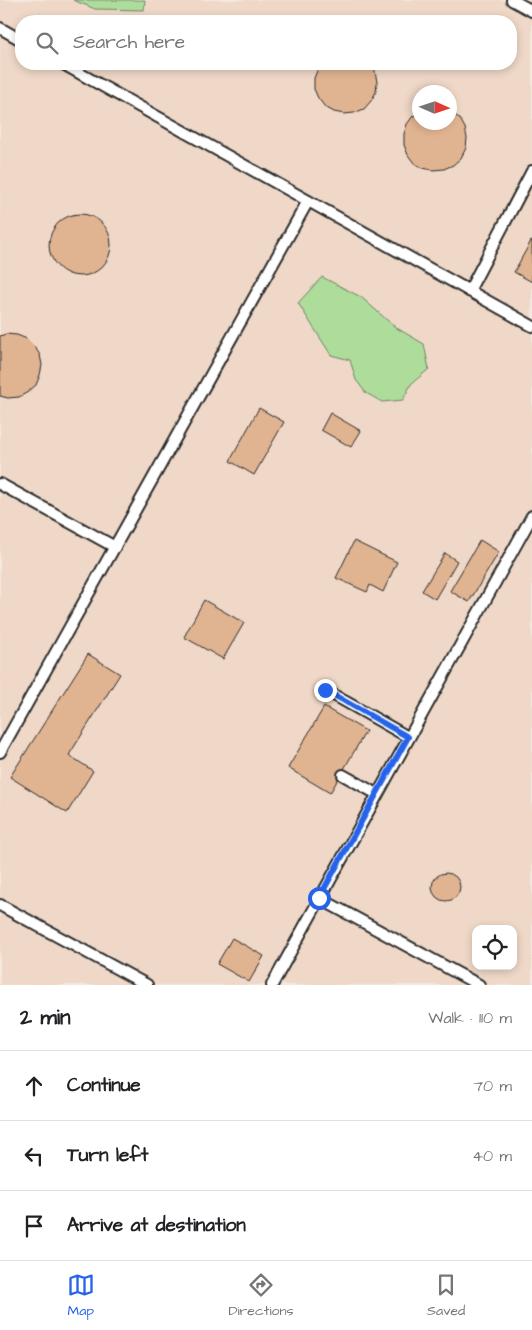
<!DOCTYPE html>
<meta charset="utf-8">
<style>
body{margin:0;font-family:"Architects Daughter",sans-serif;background:#f6f6f6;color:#202124}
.controls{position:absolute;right:15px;bottom:15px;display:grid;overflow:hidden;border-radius:10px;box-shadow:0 2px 8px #0003}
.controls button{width:45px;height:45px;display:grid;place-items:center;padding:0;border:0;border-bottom:1px solid #e0e0e0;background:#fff;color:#202124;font:25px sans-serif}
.compass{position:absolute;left:412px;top:85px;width:45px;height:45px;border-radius:50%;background:#fff;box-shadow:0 2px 8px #0003;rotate:93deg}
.stop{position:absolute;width:15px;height:15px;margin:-11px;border:4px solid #2563eb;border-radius:50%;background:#fff}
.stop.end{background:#2563eb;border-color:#fff;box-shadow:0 1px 5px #0008}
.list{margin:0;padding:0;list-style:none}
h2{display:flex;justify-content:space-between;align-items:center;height:65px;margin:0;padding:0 20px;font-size:21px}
h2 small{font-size:16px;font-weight:400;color:#757577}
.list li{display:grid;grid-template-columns:32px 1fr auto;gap:15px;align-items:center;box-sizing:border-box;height:70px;padding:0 20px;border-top:1px solid #e0e0e0}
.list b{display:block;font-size:19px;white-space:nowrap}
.list em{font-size:16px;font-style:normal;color:#757577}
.icon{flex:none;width:28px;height:28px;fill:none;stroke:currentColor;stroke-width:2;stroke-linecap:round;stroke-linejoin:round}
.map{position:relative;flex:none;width:532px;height:985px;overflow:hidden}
.search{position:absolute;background:#fff;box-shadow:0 2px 8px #0003;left:15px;right:15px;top:15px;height:55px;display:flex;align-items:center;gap:12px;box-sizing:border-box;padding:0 18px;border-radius:20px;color:#757577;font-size:19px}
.sheet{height:275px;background:#fff}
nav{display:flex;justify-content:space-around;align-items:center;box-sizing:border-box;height:70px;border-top:1px solid #e0e0e0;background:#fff;font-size:14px;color:#757577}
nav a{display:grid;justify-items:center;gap:2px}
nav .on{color:#2563eb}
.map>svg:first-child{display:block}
.built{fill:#efd8c7;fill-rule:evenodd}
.green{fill:#addc9b;stroke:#6c8463}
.building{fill:#e0b391;stroke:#2b2b2b}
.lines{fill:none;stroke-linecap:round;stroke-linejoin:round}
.service-casing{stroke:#2b2b2b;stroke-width:14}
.service{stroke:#fff;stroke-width:10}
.route{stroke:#2563eb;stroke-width:6}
</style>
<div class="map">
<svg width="532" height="985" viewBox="0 0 532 985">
<rect width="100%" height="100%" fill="#f6e8de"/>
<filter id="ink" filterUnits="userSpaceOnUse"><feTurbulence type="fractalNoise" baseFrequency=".02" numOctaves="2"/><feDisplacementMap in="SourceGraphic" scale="10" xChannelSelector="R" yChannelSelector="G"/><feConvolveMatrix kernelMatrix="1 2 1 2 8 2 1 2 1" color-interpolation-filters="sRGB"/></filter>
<g filter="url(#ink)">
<path class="built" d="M0 0H532V985H0ZM21 21H511V64H21ZM420 92H450V122H420ZM476 929H513V966H476Z"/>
<g class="green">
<polygon points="73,0 145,0 144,10 95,9"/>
<polygon points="322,277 361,297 395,327 424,344 429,369 411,384 403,400 382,402 366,393 356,380 350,360 331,355 298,303"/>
</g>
<g class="building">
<polygon points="320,64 371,64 375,71 377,82 376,92 371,101 364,109 354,113 344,114 334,112 325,107 318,98 314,89 314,78"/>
<polygon points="450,111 460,119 465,128 467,138 466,148 461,158 453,165 444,169 433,170 423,168 414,163 408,155 404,145 404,134 407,124 413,116 420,112 420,122 450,122"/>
<circle cx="80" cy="245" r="31"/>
<polygon points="531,241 532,241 532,282 514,272"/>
<polygon points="6,334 17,335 27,339 34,346 40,355 42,365 40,375 36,385 28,392 19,397 8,398 0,396 0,336"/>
<polygon points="259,408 284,422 254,475 230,461"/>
<polygon points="330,413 361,431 351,447 321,430"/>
<polygon points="480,540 499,552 469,602 450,591"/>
<polygon points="354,541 397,562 383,592 370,585 367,592 336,578"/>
<polygon points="445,553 457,561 435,599 422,591"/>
<polygon points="204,600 244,623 223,659 184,637"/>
<polygon points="88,654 120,674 69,755 93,771 67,813 10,777"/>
<polygon points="324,707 366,731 330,793 288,768"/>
<circle cx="446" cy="887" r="14"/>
<polygon points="232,938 264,956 249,982 217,964"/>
</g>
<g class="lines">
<defs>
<g id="service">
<polyline points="512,0 532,11"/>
<polyline points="0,28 21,40"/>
<polyline points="63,64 532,326"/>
<polyline points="469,291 532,171"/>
<polyline points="0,484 115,547"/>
<polyline points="325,690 408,737"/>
<polyline points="0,752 308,201"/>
<polyline points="343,775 377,794"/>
<polyline points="319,898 479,985"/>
<polyline points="0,905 147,985"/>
<polyline points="272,985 532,516"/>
</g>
</defs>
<use href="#service" class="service-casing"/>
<use href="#service" class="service"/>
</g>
</g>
<g class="lines" filter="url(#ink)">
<polyline class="route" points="319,898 408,737 325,690"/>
</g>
</svg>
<div class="controls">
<button><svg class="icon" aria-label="locate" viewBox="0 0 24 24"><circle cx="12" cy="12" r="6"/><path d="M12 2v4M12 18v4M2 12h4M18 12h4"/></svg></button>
</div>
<svg class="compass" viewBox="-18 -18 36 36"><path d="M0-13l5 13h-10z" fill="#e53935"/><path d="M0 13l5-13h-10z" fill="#757577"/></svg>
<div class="stop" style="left:319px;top:898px"></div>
<div class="stop end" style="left:325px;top:690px"></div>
<div class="search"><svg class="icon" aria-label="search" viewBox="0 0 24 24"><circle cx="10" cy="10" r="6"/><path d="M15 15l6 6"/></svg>Search here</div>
</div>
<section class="sheet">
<h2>2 min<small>Walk · 110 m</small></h2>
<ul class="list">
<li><svg class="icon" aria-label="ahead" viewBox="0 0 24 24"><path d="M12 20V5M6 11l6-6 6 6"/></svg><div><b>Continue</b></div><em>70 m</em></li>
<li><svg class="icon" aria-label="left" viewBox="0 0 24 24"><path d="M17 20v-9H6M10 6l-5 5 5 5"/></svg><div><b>Turn left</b></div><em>40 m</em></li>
<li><svg class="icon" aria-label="arrive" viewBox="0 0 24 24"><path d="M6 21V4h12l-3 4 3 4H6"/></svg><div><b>Arrive at destination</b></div></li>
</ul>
</section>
<nav>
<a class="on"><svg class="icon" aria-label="map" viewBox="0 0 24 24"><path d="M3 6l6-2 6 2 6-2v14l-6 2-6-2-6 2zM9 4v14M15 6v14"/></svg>Map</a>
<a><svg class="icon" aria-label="directions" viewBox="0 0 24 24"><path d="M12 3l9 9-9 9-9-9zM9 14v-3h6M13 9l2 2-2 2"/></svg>Directions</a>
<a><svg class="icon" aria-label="saved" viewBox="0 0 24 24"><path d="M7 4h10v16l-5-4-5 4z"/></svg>Saved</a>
</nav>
